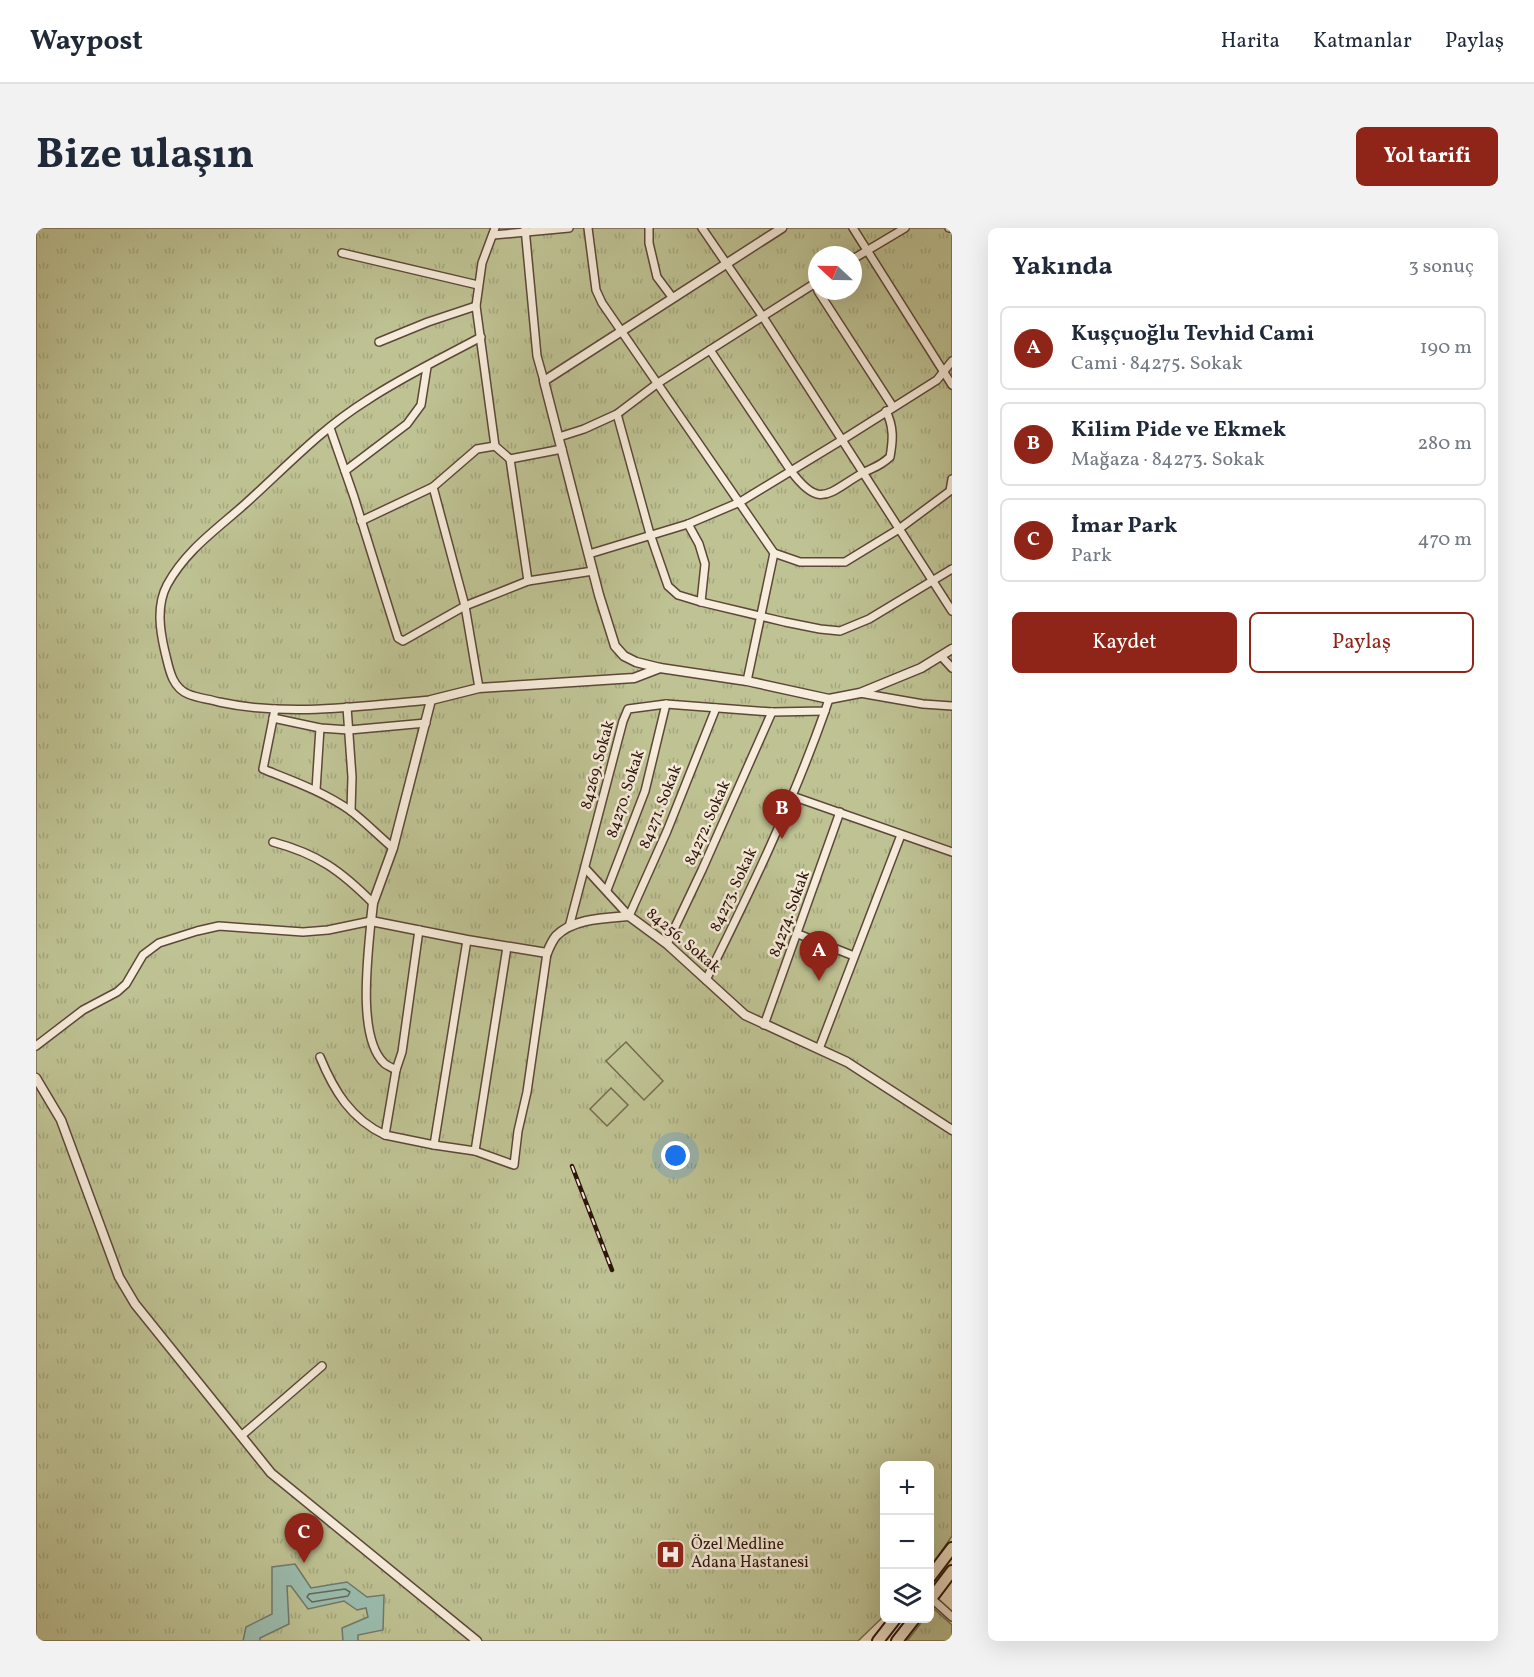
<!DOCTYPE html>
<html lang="tr">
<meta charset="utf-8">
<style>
body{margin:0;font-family:Vollkorn,serif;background:#f2f2f3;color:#1f2937}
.controls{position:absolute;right:18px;bottom:18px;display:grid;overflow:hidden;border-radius:9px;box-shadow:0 6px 24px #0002}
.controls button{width:54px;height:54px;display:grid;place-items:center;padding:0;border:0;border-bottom:2px solid #e0e1e3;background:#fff;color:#1f2937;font:30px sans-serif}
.compass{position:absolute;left:772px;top:18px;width:54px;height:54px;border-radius:50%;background:#fff;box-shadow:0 6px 24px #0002;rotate:292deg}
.you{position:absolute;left:640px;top:928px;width:21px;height:21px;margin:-15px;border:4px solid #fff;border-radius:50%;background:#1a73e8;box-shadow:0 0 0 9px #1a73e833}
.badge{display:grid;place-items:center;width:39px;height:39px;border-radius:50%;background:#8f2418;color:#fff;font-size:20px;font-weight:700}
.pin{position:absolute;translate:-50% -50px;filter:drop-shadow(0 2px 3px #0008)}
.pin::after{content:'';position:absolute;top:32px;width:21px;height:18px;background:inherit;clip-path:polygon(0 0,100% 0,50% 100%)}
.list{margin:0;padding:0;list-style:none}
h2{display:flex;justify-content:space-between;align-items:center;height:78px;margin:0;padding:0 24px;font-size:26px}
h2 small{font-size:20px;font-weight:400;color:#747a83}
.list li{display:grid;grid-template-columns:39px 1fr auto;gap:18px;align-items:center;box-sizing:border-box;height:84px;margin:0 12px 12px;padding:0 12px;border:2px solid #e0e1e3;border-radius:9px}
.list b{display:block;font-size:22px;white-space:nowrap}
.list p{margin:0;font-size:20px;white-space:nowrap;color:#747a83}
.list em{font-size:20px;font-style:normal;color:#747a83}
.actions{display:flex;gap:12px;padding:18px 24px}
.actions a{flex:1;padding:14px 0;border:2px solid #8f2418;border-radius:9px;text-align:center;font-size:21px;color:#8f2418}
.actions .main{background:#8f2418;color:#fff}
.icon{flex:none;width:33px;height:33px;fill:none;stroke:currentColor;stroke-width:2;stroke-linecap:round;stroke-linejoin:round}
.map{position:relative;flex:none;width:916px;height:1413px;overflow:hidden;border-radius:9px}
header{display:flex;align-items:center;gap:36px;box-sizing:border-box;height:84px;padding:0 30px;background:#fff;border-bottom:2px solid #e0e1e3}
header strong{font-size:28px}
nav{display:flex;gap:33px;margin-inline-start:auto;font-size:21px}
.intro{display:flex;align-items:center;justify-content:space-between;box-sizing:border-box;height:144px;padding:0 36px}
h1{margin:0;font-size:42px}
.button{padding:15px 27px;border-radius:9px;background:#8f2418;color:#fff;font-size:21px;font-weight:700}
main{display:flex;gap:36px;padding:0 36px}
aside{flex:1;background:#fff;border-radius:9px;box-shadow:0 6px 24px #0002}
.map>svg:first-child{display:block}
.park{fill:url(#park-tufts);stroke:#766b4f;stroke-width:1.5;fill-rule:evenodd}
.pitch{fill:#bfc394;stroke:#766b4f;stroke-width:1.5}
.water{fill:#9cbfb1;stroke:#707a6e;stroke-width:1.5}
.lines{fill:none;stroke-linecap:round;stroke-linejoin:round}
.shore{stroke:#64695e;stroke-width:1.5}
.minor-casing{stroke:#5e473a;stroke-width:10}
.tertiary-casing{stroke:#5e473a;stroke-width:11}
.primary-casing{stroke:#2d130a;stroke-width:14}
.minor{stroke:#f7eddc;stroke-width:7}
.tertiary{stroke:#f7eddc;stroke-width:8}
.primary{stroke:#f2e4c9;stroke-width:10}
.rail-casing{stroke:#2d130a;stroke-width:4.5}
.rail{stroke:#f7eddc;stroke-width:2;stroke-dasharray:7;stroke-linecap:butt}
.labels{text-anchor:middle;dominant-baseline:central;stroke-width:5;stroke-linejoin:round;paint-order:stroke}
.street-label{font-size:16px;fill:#2d130a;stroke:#f7eddc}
.poi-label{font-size:16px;fill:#2d130a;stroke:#f7eddc;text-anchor:start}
</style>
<header>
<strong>Waypost</strong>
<nav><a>Harita</a><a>Katmanlar</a><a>Paylaş</a></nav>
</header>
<div class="intro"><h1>Bize ulaşın</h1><a class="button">Yol tarifi</a></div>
<main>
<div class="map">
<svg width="916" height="1413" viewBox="0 0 916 1413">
<defs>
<pattern id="park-tufts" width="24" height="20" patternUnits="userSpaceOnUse" patternTransform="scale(1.5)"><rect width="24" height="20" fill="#bfc394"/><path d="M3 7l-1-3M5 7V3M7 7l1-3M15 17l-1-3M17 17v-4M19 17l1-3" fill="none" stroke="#a4a77e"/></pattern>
</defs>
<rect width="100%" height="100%" fill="#f2e4c9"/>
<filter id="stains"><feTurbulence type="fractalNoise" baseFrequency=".00333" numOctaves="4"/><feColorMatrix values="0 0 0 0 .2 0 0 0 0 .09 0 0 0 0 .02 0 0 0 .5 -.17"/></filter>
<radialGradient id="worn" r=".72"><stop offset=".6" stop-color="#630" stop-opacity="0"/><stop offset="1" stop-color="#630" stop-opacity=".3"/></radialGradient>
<g class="park">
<path d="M0 0H916V1308L894 1340V1238H848V1388L822 1413H0ZM781 27H817V63H781Z"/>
<polygon points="897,1380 916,1397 916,1413 871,1413 888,1391 894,1390 894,1384"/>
</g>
<g class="pitch">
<polygon points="590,814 627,853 608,872 570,833"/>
<polygon points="575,860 592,877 571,898 554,881"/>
</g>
<polygon class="water" points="259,1336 275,1360 311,1354 331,1369 348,1367 347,1402 322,1407 322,1413 307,1413 306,1400 332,1389 330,1380 321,1382 308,1373 272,1381 255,1358 251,1358 253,1396 224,1410 224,1413 207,1413 210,1399 236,1386 236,1339"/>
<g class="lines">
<polygon class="shore" points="309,1361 314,1364 312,1368 276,1374 271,1369 273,1366"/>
<defs>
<g id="minor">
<polyline points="459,0 446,35 440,78 459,218 474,231 526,221"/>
<polyline points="489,0 501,128 508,153"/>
<polyline points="552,0 560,62 566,75 738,325 764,334 809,334 863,301 914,263 916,251"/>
<polyline points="613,0 613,15 621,49 636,69"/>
<polyline points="666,0 727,89 916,383"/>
<polyline points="817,0 916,157"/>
<polyline points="913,0 916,0"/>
<polyline points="457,7 533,0"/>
<polyline points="306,25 442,57"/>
<polyline points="817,31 869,0"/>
<polyline points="782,63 857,179"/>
<polyline points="343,114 392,94 440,78"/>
<path d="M674 122 755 243C784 282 792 265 825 246 837 239 842 240 854 229 857 212 858 199 850 183"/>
<polyline points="581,186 614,306 632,358 642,367 665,374 749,394 784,401 804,403 833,391 916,341"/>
<polyline points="294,200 318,269 362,410 367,413 429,378 492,353 557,343"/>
<polyline points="523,209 548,201 581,186 622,155 781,54"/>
<polyline points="474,231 492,353"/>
<polyline points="309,243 371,196 385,177 391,139"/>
<polyline points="397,259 429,378 443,460"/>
<polyline points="325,293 397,259 441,221 459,218"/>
<polyline points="652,296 663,316 669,336 665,374"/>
<polyline points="553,326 652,296 704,274 806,212 901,152 916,133"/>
<polyline points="905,428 916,440"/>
<polyline points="711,453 738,325"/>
<polyline points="824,465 887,476 916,478"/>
<path d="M395 472C325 478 252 489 183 474 173 471 161 470 152 466 135 459 133 439 129 424 124 403 120 378 131 357 150 322 180 302 209 276 248 241 285 201 330 173 366 149 406 130 445 109"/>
<polyline points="311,479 316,549 315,583"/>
<path d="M239 481 227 541C257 553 288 564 315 583 329 594 343 608 357 620"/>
<polyline points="237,490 284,500 313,502 390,495"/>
<polyline points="280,562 284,500"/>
<polyline points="756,568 916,624"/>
<path d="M237 614C282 626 305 643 337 675"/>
<polyline points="549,640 593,688 631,603 680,480"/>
<polyline points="571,662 609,563 630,476"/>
<polyline points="533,699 587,493 592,481 630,476 736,484 789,483 793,471"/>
<polyline points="383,702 366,824 360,842 349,907 398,917 439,923"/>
<polyline points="762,706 818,728"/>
<polyline points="631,716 666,642 736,484"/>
<polyline points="471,719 439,923 478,937 482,903 491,864 511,725"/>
<path d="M670 752C714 664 756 576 789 483"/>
<polyline points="728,797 804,584"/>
<path d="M0 818 47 782 81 764 90 756 107 727 123 715 161 703 183 698 267 704 292 702 335 693C332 728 321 809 348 835 351 838 357 840 360 842"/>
<polyline points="783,821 865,607"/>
<path d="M284 829C298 863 315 891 349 907"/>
<polyline points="398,917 431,712"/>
<polyline points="205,1208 286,1138"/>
<polyline points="895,1370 916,1389"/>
</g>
<g id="tertiary">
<polyline points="746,0 508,153 563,367 579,418 588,428 600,434 624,440 711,453 793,471 824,465 885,440 916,421"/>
<path d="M624 440 598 450 443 460 395 472 357 620 337 675 335 693 431 712 511 725C513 720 516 713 520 708 537 690 570 690 593 688L631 716 709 787 811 834 916 902"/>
<polyline points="0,850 25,892 83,1049 99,1076 235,1245 441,1413"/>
</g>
<g id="primary">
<polyline points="894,1349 916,1320"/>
<polyline points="894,1372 916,1343"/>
<polyline points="842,1413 860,1390"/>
<polyline points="861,1413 879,1390"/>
</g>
</defs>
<use href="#minor" class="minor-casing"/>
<use href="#tertiary" class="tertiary-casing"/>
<use href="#primary" class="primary-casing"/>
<use href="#minor" class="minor"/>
<use href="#tertiary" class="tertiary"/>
<use href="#primary" class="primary"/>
<defs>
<polyline id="rail" points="536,938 576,1042"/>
</defs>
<use href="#rail" class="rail-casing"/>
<use href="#rail" class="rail"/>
</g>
<defs>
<symbol id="hospital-square" viewBox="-11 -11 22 22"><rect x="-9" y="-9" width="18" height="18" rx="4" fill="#8f2418" stroke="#f7eddc"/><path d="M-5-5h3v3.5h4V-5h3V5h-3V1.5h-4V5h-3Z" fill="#fff"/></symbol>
</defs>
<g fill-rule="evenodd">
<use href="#hospital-square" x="618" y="1310" width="33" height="33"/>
</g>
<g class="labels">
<g class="street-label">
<text transform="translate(562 537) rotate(-75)">84269. Sokak</text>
<text transform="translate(590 566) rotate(-72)">84270. Sokak</text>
<text transform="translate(625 579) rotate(-68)">84271. Sokak</text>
<text transform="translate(672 595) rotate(-66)">84272. Sokak</text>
<text transform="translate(698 662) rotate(-65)">84273. Sokak</text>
<text transform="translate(754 686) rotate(-70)">84274. Sokak</text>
<text transform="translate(647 713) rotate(40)">84256. Sokak</text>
</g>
<g class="poi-label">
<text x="655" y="1317">Özel Medline<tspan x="655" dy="18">Adana Hastanesi</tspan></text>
</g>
</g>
<rect width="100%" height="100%" filter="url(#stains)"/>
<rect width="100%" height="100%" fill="url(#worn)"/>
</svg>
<div class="controls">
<button>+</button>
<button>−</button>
<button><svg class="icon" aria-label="layers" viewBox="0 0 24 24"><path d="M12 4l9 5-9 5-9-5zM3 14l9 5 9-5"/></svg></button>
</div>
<svg class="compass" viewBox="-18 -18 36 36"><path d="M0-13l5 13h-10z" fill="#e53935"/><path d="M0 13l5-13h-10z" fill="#747a83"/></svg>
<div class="you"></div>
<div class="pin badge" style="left:783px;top:753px">A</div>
<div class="pin badge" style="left:746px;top:611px">B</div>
<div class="pin badge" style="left:268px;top:1335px">C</div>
</div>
<aside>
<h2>Yakında<small>3 sonuç</small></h2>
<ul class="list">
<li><span class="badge">A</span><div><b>Kuşçuoğlu Tevhid Cami</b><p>Cami · 84275. Sokak</p></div><em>190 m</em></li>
<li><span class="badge">B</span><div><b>Kilim Pide ve Ekmek</b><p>Mağaza · 84273. Sokak</p></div><em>280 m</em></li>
<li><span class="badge">C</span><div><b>İmar Park</b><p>Park</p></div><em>470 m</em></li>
</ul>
<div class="actions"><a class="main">Kaydet</a><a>Paylaş</a></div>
</aside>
</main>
